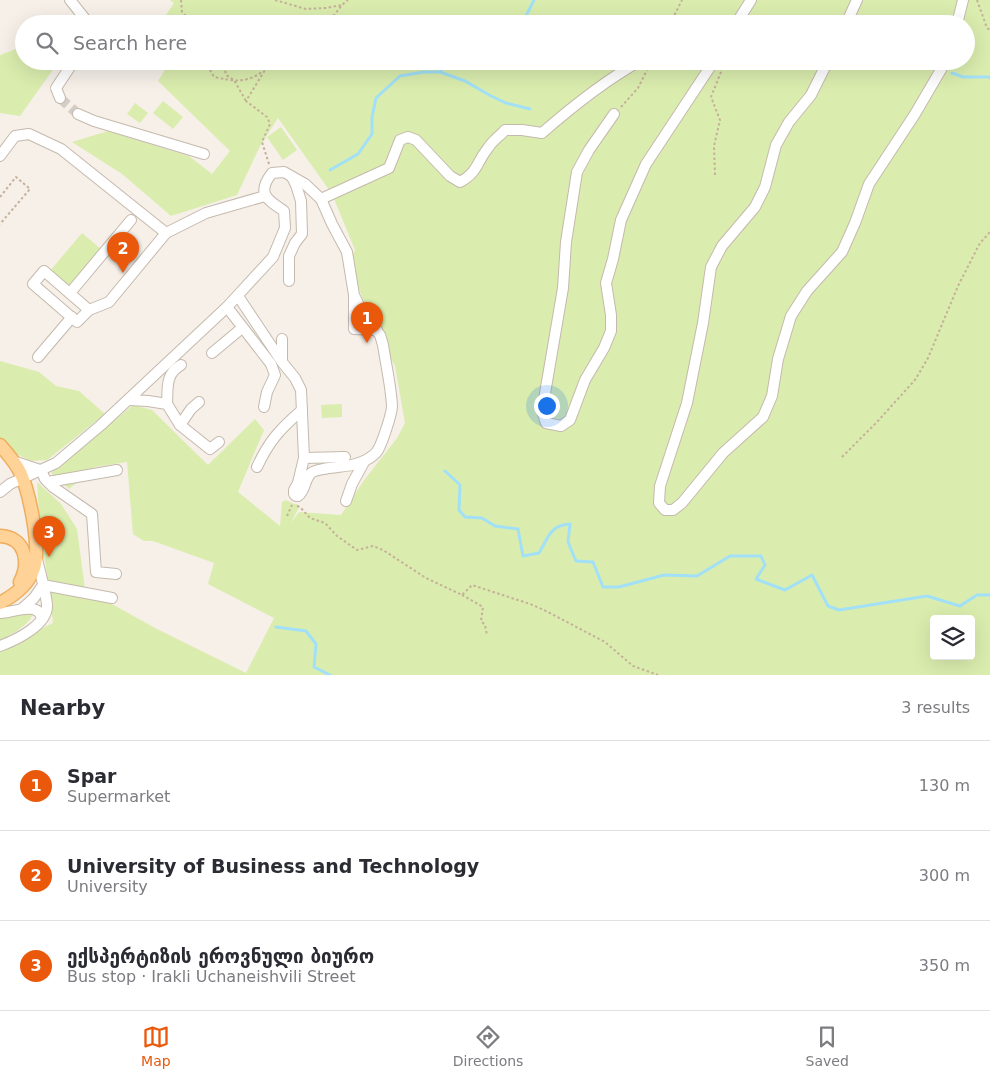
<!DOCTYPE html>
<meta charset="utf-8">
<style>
body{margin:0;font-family:"DejaVu Sans","Noto Sans Georgian",sans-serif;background:#f7f7f7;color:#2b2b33}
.controls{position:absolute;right:15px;bottom:15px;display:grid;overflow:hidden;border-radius:5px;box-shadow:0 5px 20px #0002}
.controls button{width:45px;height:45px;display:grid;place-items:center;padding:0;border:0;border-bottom:1px solid #e1e1e2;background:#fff;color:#2b2b33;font:25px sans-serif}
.you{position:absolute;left:546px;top:405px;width:18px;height:18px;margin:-12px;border:4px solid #fff;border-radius:50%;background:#1a73e8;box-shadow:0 0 0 8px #1a73e833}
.badge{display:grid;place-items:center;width:32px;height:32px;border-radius:50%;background:#ea580c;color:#fff;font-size:16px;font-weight:700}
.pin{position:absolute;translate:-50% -41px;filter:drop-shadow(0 1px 2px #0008)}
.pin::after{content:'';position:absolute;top:26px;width:18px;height:15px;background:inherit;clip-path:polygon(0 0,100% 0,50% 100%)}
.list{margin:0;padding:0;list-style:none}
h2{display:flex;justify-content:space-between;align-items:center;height:65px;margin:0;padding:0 20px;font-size:21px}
h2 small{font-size:16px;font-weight:400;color:#7c7c81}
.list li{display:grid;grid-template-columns:32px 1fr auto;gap:15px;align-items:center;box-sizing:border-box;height:90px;padding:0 20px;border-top:1px solid #e1e1e2}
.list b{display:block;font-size:19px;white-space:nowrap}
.list p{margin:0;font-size:16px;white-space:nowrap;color:#7c7c81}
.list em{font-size:16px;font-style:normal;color:#7c7c81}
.icon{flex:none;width:28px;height:28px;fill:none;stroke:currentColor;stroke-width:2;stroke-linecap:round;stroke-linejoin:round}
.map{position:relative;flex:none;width:990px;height:675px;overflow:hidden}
.search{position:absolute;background:#fff;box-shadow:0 5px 20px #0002;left:15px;right:15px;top:15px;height:55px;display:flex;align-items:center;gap:12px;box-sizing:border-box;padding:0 18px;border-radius:28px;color:#7c7c81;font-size:19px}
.sheet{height:335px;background:#fff}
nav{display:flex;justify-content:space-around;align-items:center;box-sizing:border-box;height:70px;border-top:1px solid #e1e1e2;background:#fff;font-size:14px;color:#7c7c81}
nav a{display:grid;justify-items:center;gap:2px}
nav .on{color:#ea580c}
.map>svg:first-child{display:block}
.green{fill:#daedae;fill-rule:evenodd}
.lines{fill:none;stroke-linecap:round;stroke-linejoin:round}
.stream{stroke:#a1e0f7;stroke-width:3}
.minor-tunnel{stroke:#d4cdc5;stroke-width:10;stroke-dasharray:10 5;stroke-linecap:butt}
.minor-casing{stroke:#c5b9ad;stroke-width:12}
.major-casing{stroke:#eeae5e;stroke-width:15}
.path{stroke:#c5b09a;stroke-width:2;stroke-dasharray:2.5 2.5;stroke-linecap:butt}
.minor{stroke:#fff;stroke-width:10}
.major{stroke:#ffd298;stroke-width:12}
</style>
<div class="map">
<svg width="990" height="675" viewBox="0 0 990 675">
<rect width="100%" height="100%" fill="#f6f0e9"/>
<g class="green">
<path d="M170 0H990V675H0V649L53 623 39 515 37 482 61 504 77 529 85 589 155 628 246 673 274 618 208 584 214 563 153 541H144L133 534 127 462 95 467 69 489 51 473 133 405 152 410 208 465 255 419 264 430 238 492 280 526 282 502 286 500 294 504H297L299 507 291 523 299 512 341 515 365 479 397 438 405 423 395 366 388 353 365 305 356 281 352 256 355 250 332 194 278 118 260 146 237 195 171 216 122 174 72 142 108 131 189 156 212 174 230 151 158 81 166 68 159 61H966V24H160L174 3ZM934 619H971V656H934Z"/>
<polygon points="24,46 24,61 47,61 52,71 20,116 0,113 0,55"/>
<polygon points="163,101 183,117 173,129 153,113"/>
<polygon points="135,103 148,113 140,123 127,114"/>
<polygon points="281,127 297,150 283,160 267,137"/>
<polygon points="82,233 101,249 69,288 50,271"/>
<polygon points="0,361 39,372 56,386 79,391 105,414 47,460 31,461 10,451 0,438"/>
<polygon points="342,404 342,417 322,418 321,405"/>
<path d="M35 609C30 626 14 632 0 641V612Z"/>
</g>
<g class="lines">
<g class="stream">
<polyline points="522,24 534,0"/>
<polyline points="440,72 465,81 491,96 506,103 530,109"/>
<polyline points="952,73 963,77 989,77 990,78"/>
<polyline points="330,170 358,154 372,134 372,117 376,98 400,76 424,72 440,72 449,61"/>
<path d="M445 471 460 485 459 510 465 517 482 518 495 526 518 529 523 556 539 553C548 538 550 525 570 524L568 542 576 561 593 562 603 587H619L664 575 697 576 730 556H761L765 565 756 579 785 590 812 575 828 606 839 610 927 596 960 606 977 595H990"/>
<polyline points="276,627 306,631 316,644 314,667 330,675"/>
</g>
<polyline class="minor-tunnel" points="60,98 78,114"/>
<defs>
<g id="minor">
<polyline points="70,0 86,20 87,24"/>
<polyline points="736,24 751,0"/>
<polyline points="846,24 857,0"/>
<polyline points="957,24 963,0"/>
<polyline points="828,61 811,95 789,122 776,145 765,187 755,207 722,246 711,267 703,323 687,403 660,486 659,503 665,510 673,510 682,503 723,453 763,417 772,396 778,359 791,316 807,291 842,252 855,223 869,184 915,114 946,61"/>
<polyline points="60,98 56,88 74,61"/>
<polyline points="78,114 94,121 204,154"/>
<polyline points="614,114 589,150 577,172 566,242 563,288 542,411 546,423 561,426 570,420 585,380 604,348 611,331 611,315 606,283 613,259 621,220 646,164 714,61"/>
<polyline points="0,156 15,136 29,134 61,149 166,233"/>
<path d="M321 199 389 168 400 140 408 137 416 140 450 176 460 182C478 172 476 163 488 148 492 141 500 136 505 130H522L542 133C573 106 604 81 640 61"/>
<polyline points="289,281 289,256 295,243 302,234 301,201 296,185 292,177"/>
<polyline points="70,293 131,220"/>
<polyline points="354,298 354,329 377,330"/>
<polyline points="227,307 271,364 275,375 267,392 264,407"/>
<polyline points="89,310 44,271 33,284 77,322 89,310 109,302 166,233 206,213 265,196"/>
<polyline points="212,353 242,328"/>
<polyline points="38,357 72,317"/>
<polyline points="282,361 282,339"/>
<polyline points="129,400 148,401 167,404 180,425 210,449 219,442"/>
<path d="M167 404C168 388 165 374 181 365"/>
<polyline points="180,425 191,409 199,402"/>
<polyline points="304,458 345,457"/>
<polyline points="13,461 40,470"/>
<path d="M257 467C269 441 280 429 302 410"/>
<polyline points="41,470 45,479 53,487 92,514 96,572 116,574"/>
<polyline points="48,482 117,470"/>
<path d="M0 492 10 484 56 463 101 425 227 307 273 257 285 228 284 211C267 200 256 193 272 173L284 172 305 184 321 199 332 224 347 252 354 295 365 318 380 335 383 345C386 365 391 386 392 406 392 414 382 443 378 450 373 458 361 463 352 465 343 467 317 468 311 473 304 480 306 490 298 496H296L294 494V490L298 483 304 458 301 390 295 378 282 362 238 296"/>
<polyline points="346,501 352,484 364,462"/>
<polyline points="43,585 112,598"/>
<polyline points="22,609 34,598 43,585"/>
<path d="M0 613C12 613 39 600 42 619"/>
<path d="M0 646C16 640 48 625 47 605 46 592 40 573 37 559"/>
</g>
<g id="major">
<path d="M0 445C7 453 14 461 19 470 29 489 41 547 34 568 29 584 15 595 0 603"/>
<path d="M0 536C26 537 30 563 20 582"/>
</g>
</defs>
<use href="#minor" class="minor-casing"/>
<use href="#major" class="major-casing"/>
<g class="path">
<polyline points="181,0 182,12 190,20 190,24"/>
<polyline points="275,0 306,9 326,8 342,5"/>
<polyline points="977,0 987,28 990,30"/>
<polyline points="327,24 342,5 348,0"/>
<polyline points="670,24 682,0"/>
<path d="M205 61 214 77C234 81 246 84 263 71"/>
<polyline points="223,61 226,75 234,80 246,101"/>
<polyline points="621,107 638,88 648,68"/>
<polyline points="269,164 262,142 270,124 267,117 246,101 265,70 288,61"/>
<polyline points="715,175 714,146 720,120 711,97 723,67"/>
<polyline points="0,197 16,177 30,189 0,224"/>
<polyline points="842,457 876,423 915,380 928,358 958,286 980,243 990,232"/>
<polyline points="297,506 300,507 310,518 325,523 337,536 357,550 373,546 383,550 426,578 462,595 472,585 530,604 544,610 605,642 633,666 658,675"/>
<polyline points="287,516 292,505"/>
<polyline points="462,595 483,607 481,621 485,625 487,635"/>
</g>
<use href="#minor" class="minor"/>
<use href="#major" class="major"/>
</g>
</svg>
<div class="controls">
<button><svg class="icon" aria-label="layers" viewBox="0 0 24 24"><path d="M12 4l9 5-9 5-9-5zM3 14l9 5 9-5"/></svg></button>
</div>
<div class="you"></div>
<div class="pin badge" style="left:367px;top:343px">1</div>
<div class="pin badge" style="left:123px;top:273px">2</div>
<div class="pin badge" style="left:49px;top:557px">3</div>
<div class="search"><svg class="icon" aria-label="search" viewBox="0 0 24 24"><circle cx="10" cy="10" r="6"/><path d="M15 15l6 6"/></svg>Search here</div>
</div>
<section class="sheet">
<h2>Nearby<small>3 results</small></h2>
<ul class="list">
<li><span class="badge">1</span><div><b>Spar</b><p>Supermarket</p></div><em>130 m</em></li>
<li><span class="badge">2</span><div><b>University of Business and Technology</b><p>University</p></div><em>300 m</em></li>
<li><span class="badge">3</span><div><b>ექსპერტიზის ეროვნული ბიურო</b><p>Bus stop · Irakli Uchaneishvili Street</p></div><em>350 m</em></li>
</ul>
</section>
<nav>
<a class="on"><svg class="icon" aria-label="map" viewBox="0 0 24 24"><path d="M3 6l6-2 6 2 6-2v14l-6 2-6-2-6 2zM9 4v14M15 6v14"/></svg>Map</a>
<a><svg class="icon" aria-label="directions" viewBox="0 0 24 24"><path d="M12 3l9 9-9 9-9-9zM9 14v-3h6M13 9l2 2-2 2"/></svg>Directions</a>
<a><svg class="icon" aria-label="saved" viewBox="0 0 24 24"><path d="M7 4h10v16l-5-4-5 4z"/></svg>Saved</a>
</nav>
